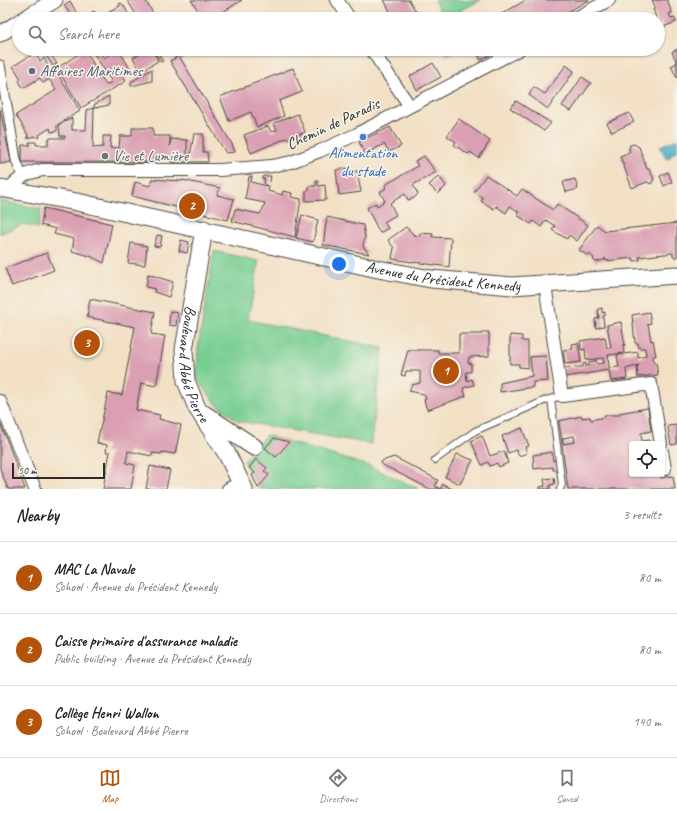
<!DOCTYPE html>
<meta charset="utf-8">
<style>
body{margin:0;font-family:Caveat,sans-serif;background:#f6f6f6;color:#222}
.controls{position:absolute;right:12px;bottom:12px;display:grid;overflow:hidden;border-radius:4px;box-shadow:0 1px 3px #0004}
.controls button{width:36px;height:36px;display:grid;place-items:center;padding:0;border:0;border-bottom:1px solid #e0e0e0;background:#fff;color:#222;font:20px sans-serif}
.scale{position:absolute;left:12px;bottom:10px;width:93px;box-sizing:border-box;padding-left:4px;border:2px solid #2b2b2b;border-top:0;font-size:11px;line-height:14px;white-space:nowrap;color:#2b2b2b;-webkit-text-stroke:3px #f7f3e8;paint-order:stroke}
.you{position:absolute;left:339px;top:264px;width:14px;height:14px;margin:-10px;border:3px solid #fff;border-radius:50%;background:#1a73e8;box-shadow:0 0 0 6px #1a73e833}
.badge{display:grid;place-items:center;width:26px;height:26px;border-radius:50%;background:#b45309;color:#fff;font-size:13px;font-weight:700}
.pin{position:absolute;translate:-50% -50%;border:2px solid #fff;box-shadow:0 1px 4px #0006}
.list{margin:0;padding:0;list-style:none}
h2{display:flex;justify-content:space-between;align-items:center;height:52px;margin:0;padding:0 16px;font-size:17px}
h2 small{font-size:13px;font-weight:400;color:#767676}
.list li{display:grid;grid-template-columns:26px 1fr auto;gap:12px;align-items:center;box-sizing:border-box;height:72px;padding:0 16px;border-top:1px solid #e0e0e0}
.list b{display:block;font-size:15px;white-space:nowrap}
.list p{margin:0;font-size:13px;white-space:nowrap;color:#767676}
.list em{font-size:13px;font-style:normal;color:#767676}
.icon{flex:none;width:22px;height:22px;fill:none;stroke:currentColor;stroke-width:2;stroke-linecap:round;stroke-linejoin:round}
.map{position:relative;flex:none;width:677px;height:489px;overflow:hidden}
.search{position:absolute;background:#fff;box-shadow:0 1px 3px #0004;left:12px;right:12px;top:12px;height:44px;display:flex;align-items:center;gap:10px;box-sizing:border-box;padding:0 14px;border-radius:22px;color:#767676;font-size:15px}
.sheet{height:268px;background:#fff}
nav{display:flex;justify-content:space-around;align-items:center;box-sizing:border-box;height:56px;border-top:1px solid #e0e0e0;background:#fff;font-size:11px;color:#767676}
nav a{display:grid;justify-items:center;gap:2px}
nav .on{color:#b45309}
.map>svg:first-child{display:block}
.green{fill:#76cd91;stroke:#507c5e}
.water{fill:#40a8c0;stroke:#366a76}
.building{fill:#da9fb2;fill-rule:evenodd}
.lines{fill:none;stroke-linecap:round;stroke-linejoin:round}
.service-casing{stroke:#494642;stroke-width:8}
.pedestrian-casing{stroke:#494642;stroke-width:11}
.minor-casing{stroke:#494642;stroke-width:14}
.tertiary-casing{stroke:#494642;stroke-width:17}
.secondary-casing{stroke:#494642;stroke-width:19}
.service{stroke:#fff;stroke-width:6}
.pedestrian{stroke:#fff;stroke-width:9}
.minor{stroke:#fff;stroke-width:12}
.tertiary{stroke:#fff;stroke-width:15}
.secondary{stroke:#fff;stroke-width:17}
.service-dot{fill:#5c6f8a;stroke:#f7f3e8;stroke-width:1.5}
.shop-dot{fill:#3f7fe0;stroke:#f7f3e8;stroke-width:1.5}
.worship-dot{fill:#6b7280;stroke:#f7f3e8;stroke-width:1.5}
.labels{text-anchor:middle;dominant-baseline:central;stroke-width:3;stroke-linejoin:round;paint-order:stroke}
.service-label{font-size:16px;fill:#4e5e75;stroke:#f7f3e8;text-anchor:start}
.street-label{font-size:16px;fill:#2b2b2b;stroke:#f7f3e8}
.shop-label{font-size:16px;fill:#366cbe;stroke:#f7f3e8}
.worship-label{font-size:16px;fill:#5b616d;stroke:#f7f3e8;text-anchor:start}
</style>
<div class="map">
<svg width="677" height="489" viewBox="0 0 677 489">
<rect width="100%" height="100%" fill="#f7f3e8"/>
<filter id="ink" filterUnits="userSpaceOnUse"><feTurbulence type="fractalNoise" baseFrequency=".025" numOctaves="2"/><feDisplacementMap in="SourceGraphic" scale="8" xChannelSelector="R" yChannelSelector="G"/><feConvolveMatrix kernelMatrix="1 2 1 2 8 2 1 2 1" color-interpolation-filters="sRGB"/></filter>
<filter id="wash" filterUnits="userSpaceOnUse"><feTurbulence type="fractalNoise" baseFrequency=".012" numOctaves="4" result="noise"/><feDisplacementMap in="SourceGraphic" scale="16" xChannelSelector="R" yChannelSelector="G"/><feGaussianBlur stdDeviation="0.9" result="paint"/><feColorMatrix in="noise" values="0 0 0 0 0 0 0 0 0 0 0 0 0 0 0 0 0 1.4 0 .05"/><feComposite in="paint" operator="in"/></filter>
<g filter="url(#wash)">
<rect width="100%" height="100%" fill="#f2e0c5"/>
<g class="green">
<polygon points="434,0 481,0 444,19"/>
<polygon points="0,201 41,209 38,228 23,224 0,234"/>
<polygon points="214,251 259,261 248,320 383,348 371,444 238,421 217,405 197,379 198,348"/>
<polygon points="266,435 369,466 419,489 259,489 244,461"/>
</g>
<polygon class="water" points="677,139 677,152 670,154 671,157 666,159 660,146"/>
<g id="blocks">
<g class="building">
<polygon points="127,0 145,0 153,13 144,19 139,19"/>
<polygon points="191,0 242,0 212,19 187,19 199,12"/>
<polygon points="384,0 409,0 418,15 410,19 394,19"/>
<polygon points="526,0 589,0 555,19 493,19"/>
<polygon points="652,0 667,0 672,13 669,14 671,18 674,17 676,22 663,27 661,22 658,23 653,9 656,8"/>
<polygon points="70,1 76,12 81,19 73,19 64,5"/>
<polygon points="121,3 124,6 131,19 114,19 111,14 109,11 120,6 119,4"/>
<polygon points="94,11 99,19 82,19"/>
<polygon points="42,49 45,49 48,54 50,53 57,64 53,66"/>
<polygon points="91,49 99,49 104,58 118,49 131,70 123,75 126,81 81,108 57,68 85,50 106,85 112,82"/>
<polygon points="148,49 151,49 158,61 141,71 133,58"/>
<polygon points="152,49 168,49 169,52 159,55 163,61 161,62"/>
<polygon points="176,49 189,49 191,52 182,57"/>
<polygon points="442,49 450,49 453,54 447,57"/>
<polygon points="475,49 501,49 481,60"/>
<polygon points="677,49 677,78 671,66 677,63 672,52"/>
<polygon points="35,53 40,61 44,58 48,66 46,67 52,77 57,73 80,111 57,125 57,131 51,132 50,128 39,135 40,137 38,138 36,136 27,138 28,135 16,115 56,90 49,79 43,83 40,78 23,88 19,81 21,79 13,66"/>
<polygon points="179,56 232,144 235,152 226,153 170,61"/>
<polygon points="433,63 441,77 417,90 410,76"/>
<polygon points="566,65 574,71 548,109 529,95 534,87 545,94"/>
<polygon points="293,68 302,92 279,101 284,116 257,127 251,112 229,121 220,97"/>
<polygon points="152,69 152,81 131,86 131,82"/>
<polygon points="582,77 591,83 571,111 562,106"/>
<polygon points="109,96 109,105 94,108 94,105"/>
<polygon points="516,101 551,123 544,131 510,108"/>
<polygon points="94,108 93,148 103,147 103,136 111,136 110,148 119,148 120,136 132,136 132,128 153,128 153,136 170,136 170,146 171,139 187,140 187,162 171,162 170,158 154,158 154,162 22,162 22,145 30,145 29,142 36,142 36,145 48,145 48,139 50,138 65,138 65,136 60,136 59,125 72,118 72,130 86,130 87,110"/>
<polygon points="0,109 11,162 0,164"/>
<polygon points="629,113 634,122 612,132 607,123"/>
<polygon points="298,114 305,132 287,139 287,138 251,153 244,135 268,126 271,132 277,130 274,123"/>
<polygon points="459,119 490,141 479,158 470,152 468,154 454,145 456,142 447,136"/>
<polygon points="390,127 401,146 389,152 384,144 365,154 359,142"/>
<polygon points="194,134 203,134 203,152 207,152 208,162 189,162"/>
<polygon points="634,144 639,147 647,169 649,169 654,179 651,184 647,182 632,188 620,156 630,152 629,149 630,145"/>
<polygon points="424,156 436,172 413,185 418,194 414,198 408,200 405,194 390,203 396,215 384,222 388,228 380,233 367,208 376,203 377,206 385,201 380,192 386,188 385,185 418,166 415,161"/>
<polygon points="347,168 348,172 357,171 361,192 339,195 336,170"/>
<polygon points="668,172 672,182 664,186 660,176"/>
<polygon points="486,175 517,196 522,189 553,210 557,204 588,225 577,241 569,235 567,239 552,230 555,226 546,220 541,227 533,221 531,224 517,215 519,212 510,206 506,213 496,206 494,209 481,201 483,198 474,192"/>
<polygon points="252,176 251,182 267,186 264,183 265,179 262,179 263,176 271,176 268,191 282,195 283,191 292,193 291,197 301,199 295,237 232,221 235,209 260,214 263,209 265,203 245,199 249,177"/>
<polygon points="439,176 446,186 438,194 429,185"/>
<polygon points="152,179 182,181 182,180 220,188 217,195 234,199 228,220 132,196 135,182 150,186"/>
<polygon points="575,179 578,189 566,192 563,182"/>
<polygon points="316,180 318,180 318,186 325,185 326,200 306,201 306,191 309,190 309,186 316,186"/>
<polygon points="44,208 112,224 104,263 90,256 72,251 74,239 54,234 56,229 41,225"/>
<polygon points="302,215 318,220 313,242 296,238"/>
<polygon points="327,217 363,225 365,237 363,246 369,254 323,245"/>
<polygon points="677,223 677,257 673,257 673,253 639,257 640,260 634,261 633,258 606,261 605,258 604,260 596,262 593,260 594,258 589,254 588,256 579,250 597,225 605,231"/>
<polygon points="406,227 414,235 420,236 420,233 433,234 432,237 451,238 449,267 392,259 394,248 388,240"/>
<polygon points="157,235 162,236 160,247 154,246"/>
<polygon points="181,240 189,242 187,253 179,251"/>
<polygon points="131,243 147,246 145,265 128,263"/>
<polygon points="47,253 54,270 12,286 5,268"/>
<polygon points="148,274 173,282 169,297 154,292 155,289 146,287"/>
<polygon points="90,299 155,312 151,334 165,336 156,386 141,383 136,410 160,415 159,419 181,425 175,454 162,452 161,454 152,453 152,456 128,451 126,463 135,465 131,489 103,489 110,452 106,452 107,445 97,443 108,393 122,395 135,327 87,317"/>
<polygon points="602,308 602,313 605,312 605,316 603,316 604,326 596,328 595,319 599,318 598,309"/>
<polygon points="170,311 178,313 176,326 169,325"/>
<polygon points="649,312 651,323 648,324 651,341 653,340 656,356 653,356 654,363 656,363 658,375 638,377 637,367 639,365 626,369 627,379 611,381 609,370 565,377 564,368 583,367 583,364 586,363 586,366 589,366 589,363 596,360 597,364 604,363 603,358 586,360 585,349 581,350 580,341 605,337 607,348 611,348 607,325 621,322 625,345 623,345 624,353 608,355 609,368 619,367 617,355 638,352 638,358 646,356 645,348 639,348 638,343 635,343 632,315"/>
<polygon points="482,332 489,332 489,356 469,357 468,363 471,363 471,372 466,372 467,381 472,379 474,385 463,388 466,396 427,410 424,400 426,399 424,394 409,391 412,385 420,383 420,371 406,371 405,376 401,375 408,350 438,350 438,353 459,353 459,334 482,334"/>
<polygon points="510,335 522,336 522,341 528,341 528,368 519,367 519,364 510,364"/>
<polygon points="578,343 581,362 565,364 563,350 573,349 572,344"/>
<polygon points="546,356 548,381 533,382 533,387 500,392 500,383 532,376 530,357"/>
<path d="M648 408 651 431 641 433 642 441 649 440 650 444H632V474H661V478L673 476 675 489H568L559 421 582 416V418L590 417 591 420 605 417V415H620L619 413ZM574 436 575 442 563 444V438Z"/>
<polygon points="0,423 6,438 25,489 8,489 0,469"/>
<polygon points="677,425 677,444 671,445 668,426"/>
<polygon points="522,428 529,446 525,447 527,453 519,456 516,450 508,453 502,436"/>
<polygon points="482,436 490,456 504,451 508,463 499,467 497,463 490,466 488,462 482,465 471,441"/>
<polygon points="274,438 289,442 276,457 265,448"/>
<polygon points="552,452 553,461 556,460 558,470 553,470 552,467 534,469 533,455"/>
<polygon points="457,454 473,460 460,484 445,477"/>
<polygon points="394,457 438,480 435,486 440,489 443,484 452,489 430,489 381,464 382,461"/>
<polygon points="256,459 267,468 264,471 269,475 258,488 252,475 255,473 249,468"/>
<polygon points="150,466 170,470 166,489 146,489"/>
<polygon points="554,478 555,484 550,485 550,489 540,489 540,487 545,486 544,479"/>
</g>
</g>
</g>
<g filter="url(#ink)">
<use href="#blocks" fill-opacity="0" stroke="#494642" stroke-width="1"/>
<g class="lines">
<defs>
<g id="service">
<polyline points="551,399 562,485 560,489"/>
<polyline points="435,460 475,431 546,400 562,396"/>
</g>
<polyline id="pedestrian" points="0,65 16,160 22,176"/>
<g id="minor">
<polyline points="337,0 350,19"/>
<polyline points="574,19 609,0"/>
<polyline points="371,49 409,105"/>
<path d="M8 189C21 177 25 173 43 170H220L272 166 291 162 320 151 357 134 520 49"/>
<polyline points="545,285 562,396 651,384 661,444"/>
<polyline points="0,401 35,489"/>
<polyline points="662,451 665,469"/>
<polyline points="228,489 241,482"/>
</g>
<g id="tertiary">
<polyline points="24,19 55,0"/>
<polyline points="0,34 19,22"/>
</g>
<g id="secondary">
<path id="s1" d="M0 188 77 202 378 269 431 279 512 286 677 275"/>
<path id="s2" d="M204 229 184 350 186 381 197 408 227 454 244 489"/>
<polyline points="204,414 254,447"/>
</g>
</defs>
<use href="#service" class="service-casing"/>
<use href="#pedestrian" class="pedestrian-casing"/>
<use href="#minor" class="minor-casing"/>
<use href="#tertiary" class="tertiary-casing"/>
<use href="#secondary" class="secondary-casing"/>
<use href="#service" class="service"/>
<use href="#pedestrian" class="pedestrian"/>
<use href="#minor" class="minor"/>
<use href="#tertiary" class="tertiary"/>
<use href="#secondary" class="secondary"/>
</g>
</g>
<circle class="service-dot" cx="32" cy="71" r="4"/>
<circle class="shop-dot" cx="363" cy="137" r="4"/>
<circle class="worship-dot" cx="105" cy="156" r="4"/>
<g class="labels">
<g class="service-label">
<text x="40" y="71">Affaires Maritimes</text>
</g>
<g class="street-label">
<text transform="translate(333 124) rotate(-25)">Chemin de Paradis</text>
<text stroke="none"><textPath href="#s1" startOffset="452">Avenue du Président Kennedy</textPath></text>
<text stroke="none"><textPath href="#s2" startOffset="138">Boulevard Abbé Pierre</textPath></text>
</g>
<g class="shop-label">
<text x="363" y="153">Alimentation<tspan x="363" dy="18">du stade</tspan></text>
</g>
<g class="worship-label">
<text x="113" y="156">Vie et Lumière</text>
</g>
</g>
</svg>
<div class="controls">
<button><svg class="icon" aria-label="locate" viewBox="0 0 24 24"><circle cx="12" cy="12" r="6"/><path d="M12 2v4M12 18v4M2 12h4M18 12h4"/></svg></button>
</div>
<div class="scale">50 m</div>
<div class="you"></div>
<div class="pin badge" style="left:446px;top:371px">1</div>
<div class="pin badge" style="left:192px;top:206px">2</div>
<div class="pin badge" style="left:87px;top:343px">3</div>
<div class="search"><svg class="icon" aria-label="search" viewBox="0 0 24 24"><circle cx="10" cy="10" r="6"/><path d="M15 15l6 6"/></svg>Search here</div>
</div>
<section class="sheet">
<h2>Nearby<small>3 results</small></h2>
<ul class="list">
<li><span class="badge">1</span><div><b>MAC La Navale</b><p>School · Avenue du Président Kennedy</p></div><em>80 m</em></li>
<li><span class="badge">2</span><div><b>Caisse primaire d'assurance maladie</b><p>Public building · Avenue du Président Kennedy</p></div><em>80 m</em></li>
<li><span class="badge">3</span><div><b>Collège Henri Wallon</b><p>School · Boulevard Abbé Pierre</p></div><em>140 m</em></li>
</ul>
</section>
<nav>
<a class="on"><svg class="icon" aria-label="map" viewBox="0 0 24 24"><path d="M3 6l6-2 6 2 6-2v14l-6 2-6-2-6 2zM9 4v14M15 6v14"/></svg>Map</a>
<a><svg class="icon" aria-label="directions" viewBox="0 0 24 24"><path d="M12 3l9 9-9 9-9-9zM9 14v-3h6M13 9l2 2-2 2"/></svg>Directions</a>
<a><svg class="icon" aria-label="saved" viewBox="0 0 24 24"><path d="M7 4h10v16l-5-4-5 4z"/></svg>Saved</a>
</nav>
